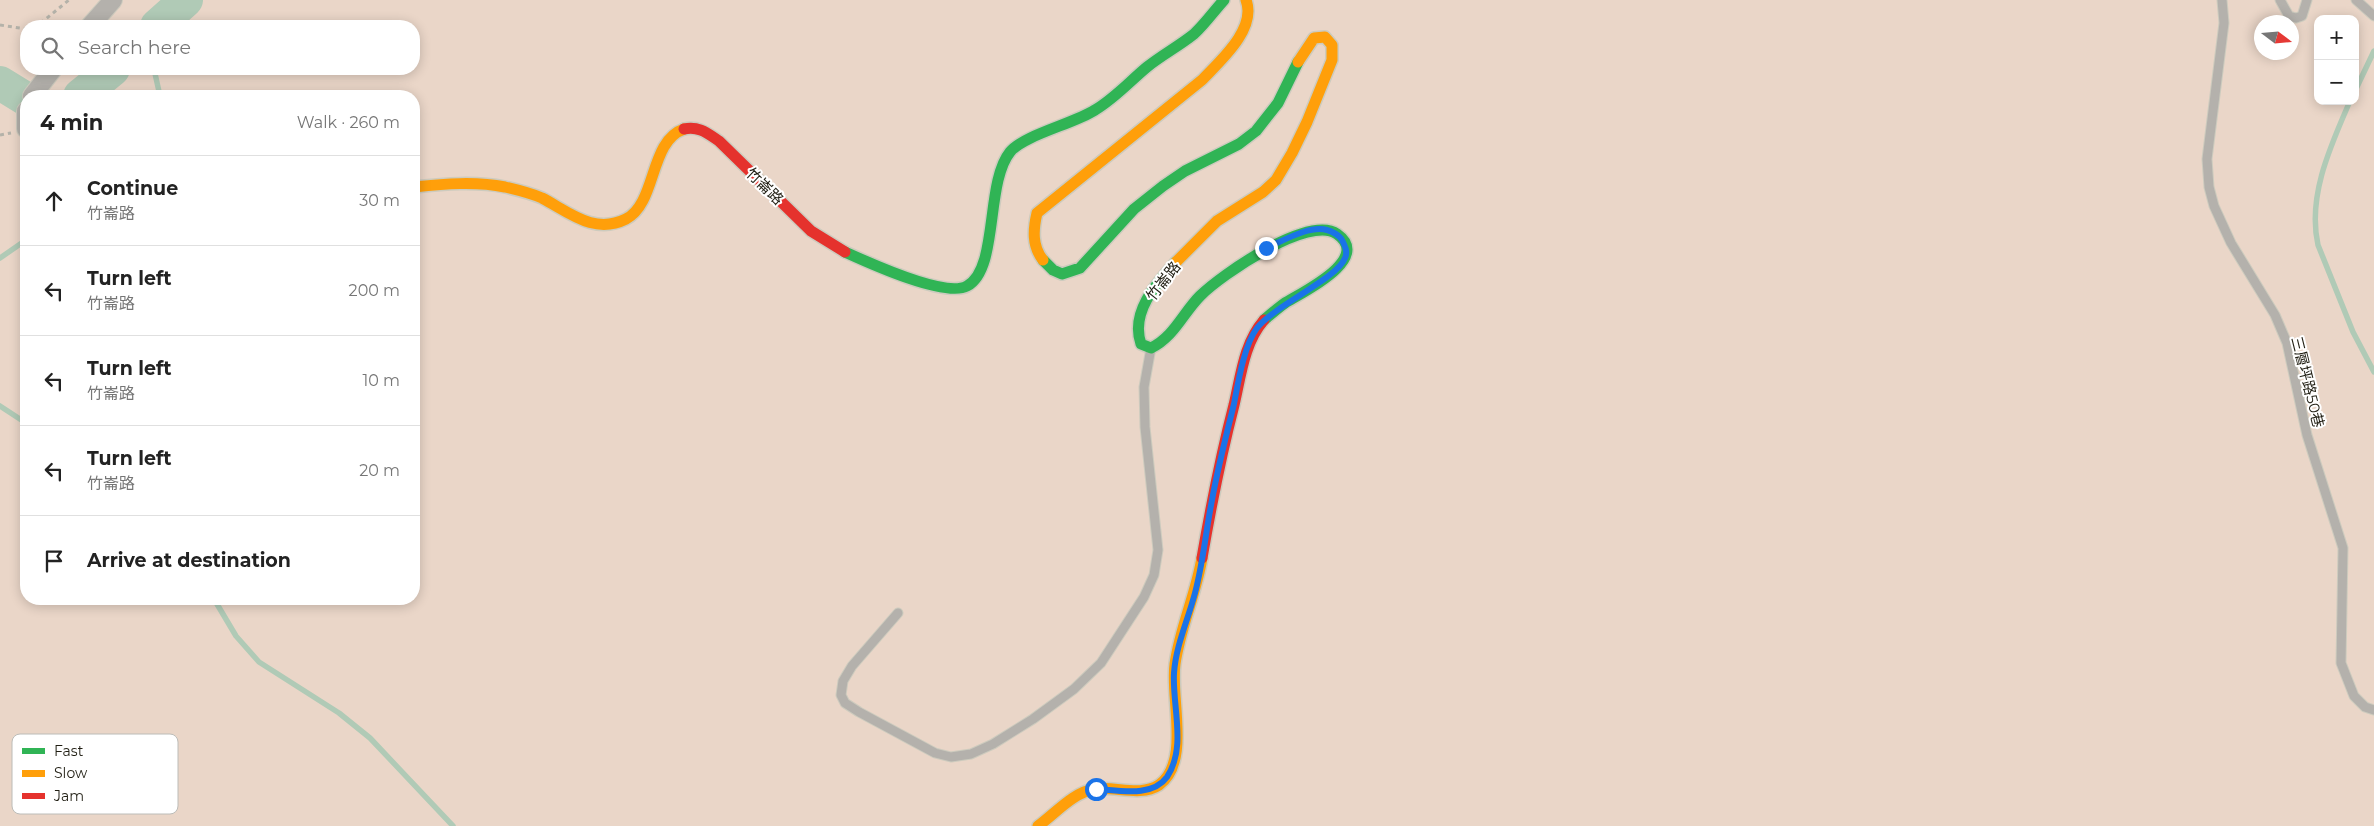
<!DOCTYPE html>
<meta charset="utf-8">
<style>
body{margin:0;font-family:Montserrat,"Noto Sans TC",sans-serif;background:#f2f2f2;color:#222}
.controls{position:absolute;right:15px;top:15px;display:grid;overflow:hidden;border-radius:10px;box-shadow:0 2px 12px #0003}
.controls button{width:45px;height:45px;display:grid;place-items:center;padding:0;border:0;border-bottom:1px solid #e0e0e0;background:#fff;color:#222;font:25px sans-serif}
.compass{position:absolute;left:2254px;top:15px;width:45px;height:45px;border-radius:50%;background:#fff;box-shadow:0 2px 12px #0003;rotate:106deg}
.stop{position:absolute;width:15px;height:15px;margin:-11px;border:4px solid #1a73e8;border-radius:50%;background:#fff}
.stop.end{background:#1a73e8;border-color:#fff;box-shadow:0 1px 5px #0008}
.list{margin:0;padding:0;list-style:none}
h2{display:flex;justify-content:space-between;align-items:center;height:65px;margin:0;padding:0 20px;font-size:21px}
h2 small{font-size:16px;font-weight:400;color:#767676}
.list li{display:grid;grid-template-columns:32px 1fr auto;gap:15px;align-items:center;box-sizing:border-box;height:90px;padding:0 20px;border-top:1px solid #e0e0e0}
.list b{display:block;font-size:19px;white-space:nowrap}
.list p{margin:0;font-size:16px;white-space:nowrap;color:#767676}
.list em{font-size:16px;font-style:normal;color:#767676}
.icon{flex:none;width:28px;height:28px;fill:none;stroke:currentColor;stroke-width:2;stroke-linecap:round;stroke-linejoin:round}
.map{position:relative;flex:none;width:2374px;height:826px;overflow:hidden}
.search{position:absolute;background:#fff;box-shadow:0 2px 12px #0003;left:20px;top:20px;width:400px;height:55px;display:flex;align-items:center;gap:12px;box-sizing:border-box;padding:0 18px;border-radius:20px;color:#767676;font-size:19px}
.panel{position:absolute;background:#fff;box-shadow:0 2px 12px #0003;left:20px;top:90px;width:400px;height:515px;border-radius:20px}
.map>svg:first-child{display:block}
.green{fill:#ead6c8;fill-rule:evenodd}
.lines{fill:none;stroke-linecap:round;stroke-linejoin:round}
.stream{stroke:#b0cab6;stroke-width:5.5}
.river{stroke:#b0cab6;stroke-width:34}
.lane-casing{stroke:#cdcbbe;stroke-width:11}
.street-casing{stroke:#cdcbbe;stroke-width:20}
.fast-casing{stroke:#cdcbbe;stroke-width:14}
.slow-casing{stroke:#cdcbbe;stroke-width:14}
.jam-casing{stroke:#cdcbbe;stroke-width:14}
.path{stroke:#b4b2a9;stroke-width:3;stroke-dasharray:4 4;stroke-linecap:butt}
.lane{stroke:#b4b1ac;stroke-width:9}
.street{stroke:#b4b1ac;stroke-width:18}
.fast{stroke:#30b455;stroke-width:11}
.slow{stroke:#ff9f0a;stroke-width:11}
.jam{stroke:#e5322d;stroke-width:11}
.route{stroke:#1a73e8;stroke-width:6}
.labels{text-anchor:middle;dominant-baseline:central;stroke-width:4;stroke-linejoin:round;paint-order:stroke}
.street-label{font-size:15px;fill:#201e13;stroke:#fff}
.key{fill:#fff;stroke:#bcbcb8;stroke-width:1}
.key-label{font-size:14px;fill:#201e13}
</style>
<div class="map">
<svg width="2374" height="826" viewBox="0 0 2374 826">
<rect width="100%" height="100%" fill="#f0eedc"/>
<path class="green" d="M0 0H2374V826H0ZM2318 19H2355V101H2318ZM2262 22H2292V52H2262ZM26 26H414V69H26ZM26 96H414V599H26Z"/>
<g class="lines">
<g class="stream">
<polyline points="154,69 160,96"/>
<polyline points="2355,91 2374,51"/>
<path d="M2350 101C2331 145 2307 196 2318 245L2353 332 2374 372"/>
<polyline points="0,258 26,240"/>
<polyline points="0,406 26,423"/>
<polyline points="214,599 236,636 259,662 339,713 370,738 453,826"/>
</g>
<g class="river">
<polyline points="157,26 186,0"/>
<polyline points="0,83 26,99"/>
<polyline points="80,96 113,69"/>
</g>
<defs>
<g id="lane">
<polyline points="2222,0 2224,23 2207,159 2209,187 2214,206 2231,243 2275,315 2287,343 2307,435 2343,548 2341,663 2354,696 2365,707 2374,710"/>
<polyline points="2280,0 2289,16 2296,18 2302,16 2307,0"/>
<polyline points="2356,0 2374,16"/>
<polyline points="898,613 852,666 843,681 841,695 845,703 859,712 935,753 951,757 971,754 993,744 1033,719 1074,689 1101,663 1144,597 1154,575 1158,550 1145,427 1144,387 1151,348"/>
</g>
<g id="street">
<polyline points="90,26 113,0"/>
<polyline points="32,96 53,69"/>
<polyline points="26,111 26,129"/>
</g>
<g id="fast">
<path d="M845 252C867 262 945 298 967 286 999 269 985 183 1010 152 1024 135 1073 124 1095 110 1115 98 1129 82 1147 67 1162 55 1179 46 1194 34 1205 24 1214 11 1224 0"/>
<polyline points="1043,260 1053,270 1062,274 1080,268 1134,209 1163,186 1185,171 1239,144 1256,131 1278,103 1298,62"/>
<path d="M1176 262C1156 284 1130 312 1141 344L1151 348C1174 337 1183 313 1200 296 1221 275 1309 214 1337 234 1373 259 1301 293 1285 303 1278 308 1271 314 1264 320"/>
</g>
<g id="slow">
<path d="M414 187C444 184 475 181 505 187 518 190 530 193 542 198 569 212 594 235 626 219 657 203 649 141 684 129"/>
<path d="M1043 260C1032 246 1033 230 1037 213L1202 80C1220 61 1257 29 1246 0"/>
<polyline points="1176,262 1217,221 1263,192 1276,180 1292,153 1307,122 1332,60 1332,45 1325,37 1314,38 1298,62"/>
<path d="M1038 826C1055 814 1073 792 1095 789 1116 786 1140 797 1159 785 1191 762 1170 698 1175 664 1180 628 1196 594 1202 558"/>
</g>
<g id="jam">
<path d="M684 129C699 126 707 133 719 141L811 231 845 252"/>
<path d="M1202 558C1211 506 1221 455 1234 405 1241 375 1244 343 1264 320"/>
</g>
</defs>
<use href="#lane" class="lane-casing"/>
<use href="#street" class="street-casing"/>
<use href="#fast" class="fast-casing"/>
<use href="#slow" class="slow-casing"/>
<use href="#jam" class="jam-casing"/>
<g class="path">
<polyline points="0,25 26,29"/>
<polyline points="33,26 42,22 69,0"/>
<polyline points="0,135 11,133"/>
</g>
<use href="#lane" class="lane"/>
<use href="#street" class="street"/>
<use href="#fast" class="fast"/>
<use href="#slow" class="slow"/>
<use href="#jam" class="jam"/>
</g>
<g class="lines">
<path class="route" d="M1096 789C1118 790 1152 798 1167 777 1187 747 1172 706 1174 673 1176 645 1188 620 1195 593 1203 563 1206 530 1212 500 1218 467 1226 436 1234 404 1238 383 1244 345 1257 328 1274 306 1338 278 1345 258 1348 252 1345 246 1342 240 1340 236 1332 231 1327 230 1309 225 1283 241 1266 248"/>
</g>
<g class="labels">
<g class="street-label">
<text transform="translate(765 186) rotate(44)">竹崙路</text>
<text transform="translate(1163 281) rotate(-52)">竹崙路</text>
<text transform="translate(2308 382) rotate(76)">三層坪路50巷</text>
</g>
</g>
<rect x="12" y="734" width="166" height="80" rx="8" class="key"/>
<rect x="22" y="748" width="23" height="6" fill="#30b455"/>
<rect x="22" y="770" width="23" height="7" fill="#ff9f0a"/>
<rect x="22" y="793" width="23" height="6" fill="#e5322d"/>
<g class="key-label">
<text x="54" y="756">Fast</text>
<text x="54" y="778">Slow</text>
<text x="54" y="801">Jam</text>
</g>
</svg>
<div class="controls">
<button>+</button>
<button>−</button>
</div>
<svg class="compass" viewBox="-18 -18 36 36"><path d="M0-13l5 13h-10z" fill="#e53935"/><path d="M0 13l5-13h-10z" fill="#767676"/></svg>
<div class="stop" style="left:1096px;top:789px"></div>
<div class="stop end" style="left:1266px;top:248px"></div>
<div class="search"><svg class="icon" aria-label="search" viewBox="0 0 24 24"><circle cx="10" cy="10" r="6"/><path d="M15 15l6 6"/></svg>Search here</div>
<section class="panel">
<h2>4 min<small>Walk · 260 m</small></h2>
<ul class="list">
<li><svg class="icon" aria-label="ahead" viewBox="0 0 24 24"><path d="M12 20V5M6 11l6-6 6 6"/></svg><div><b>Continue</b><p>竹崙路</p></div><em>30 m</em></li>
<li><svg class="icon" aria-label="left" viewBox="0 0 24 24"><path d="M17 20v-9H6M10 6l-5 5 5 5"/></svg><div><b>Turn left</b><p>竹崙路</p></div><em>200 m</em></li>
<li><svg class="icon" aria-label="left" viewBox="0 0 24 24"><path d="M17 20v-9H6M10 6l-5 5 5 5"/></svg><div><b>Turn left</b><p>竹崙路</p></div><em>10 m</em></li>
<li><svg class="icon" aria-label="left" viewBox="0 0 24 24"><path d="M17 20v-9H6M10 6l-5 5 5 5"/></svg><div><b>Turn left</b><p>竹崙路</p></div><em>20 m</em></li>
<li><svg class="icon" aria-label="arrive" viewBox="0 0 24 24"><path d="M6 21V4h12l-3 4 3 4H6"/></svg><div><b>Arrive at destination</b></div></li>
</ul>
</section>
</div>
